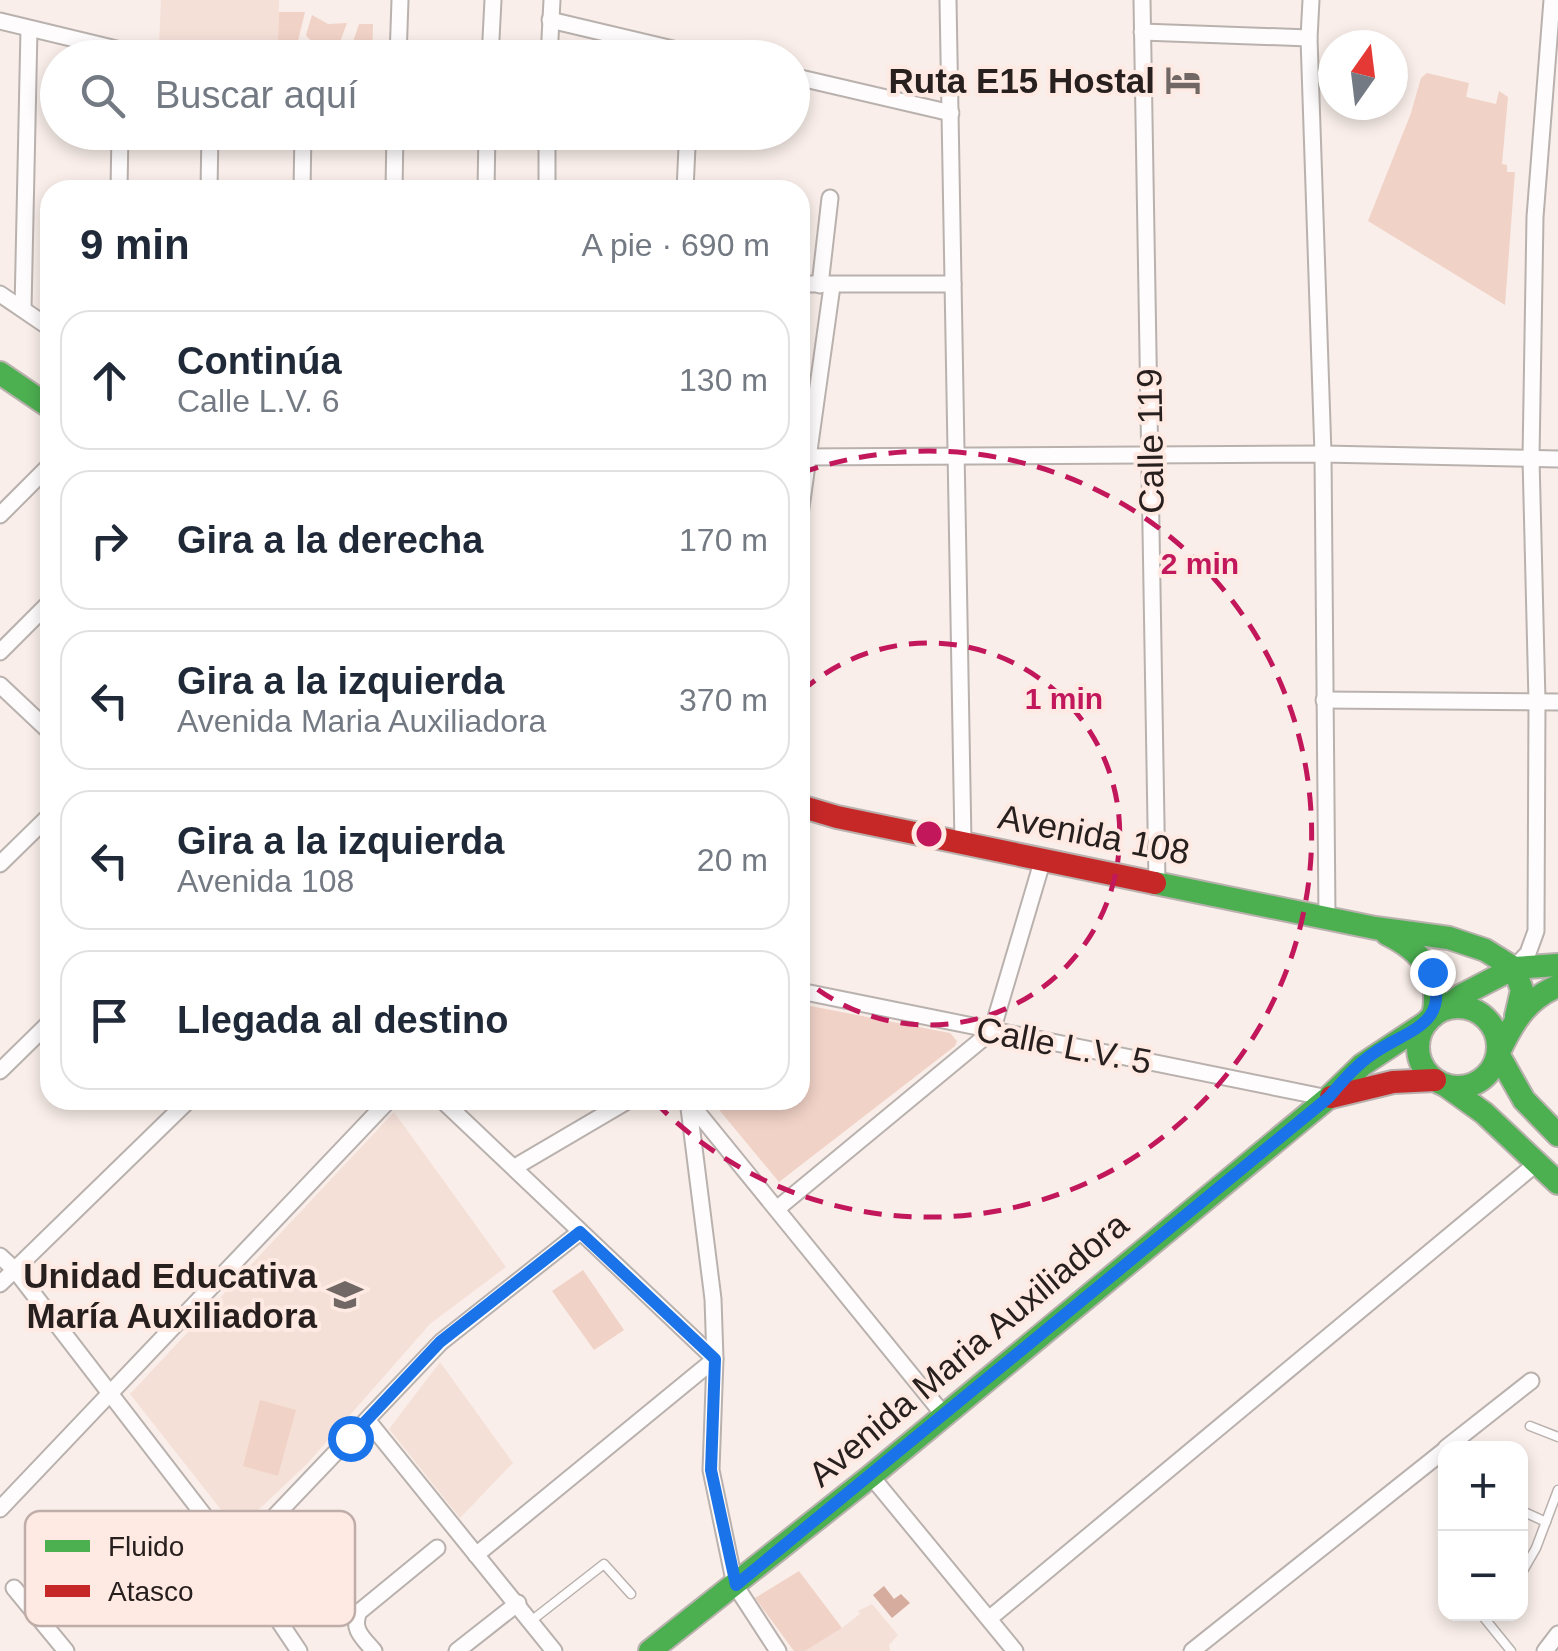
<!DOCTYPE html>
<html lang="es">
<meta charset="utf-8">
<style>
body{margin:0;font-family:Helvetica,sans-serif;background:#f6f6f7;color:#1f2937}
.controls{position:absolute;right:30px;bottom:30px;display:grid;overflow:hidden;border-radius:20px;box-shadow:0 5px 15px #0003}
.controls button{width:90px;height:90px;display:grid;place-items:center;padding:0;border:0;border-bottom:2px solid #e0e1e3;background:#fff;color:#1f2937;font:50px sans-serif}
.compass{position:absolute;left:1318px;top:30px;width:90px;height:90px;border-radius:50%;background:#fff;box-shadow:0 5px 15px #0003;rotate:14deg}
.stop{position:absolute;width:30px;height:30px;margin:-22px;border:8px solid #1a73e8;border-radius:50%;background:#fff}
.stop.end{background:#1a73e8;border-color:#fff;box-shadow:0 2px 10px #0008}
.list{margin:0;padding:0;list-style:none}
h2{display:flex;justify-content:space-between;align-items:center;height:130px;margin:0;padding:0 40px;font-size:42px}
h2 small{font-size:32px;font-weight:400;color:#747a83}
.list li{display:grid;grid-template-columns:65px 1fr auto;gap:30px;align-items:center;box-sizing:border-box;height:140px;margin:0 20px 20px;padding:0 20px;border:2px solid #e0e1e3;border-radius:30px}
.list b{display:block;font-size:38px;white-space:nowrap}
.list p{margin:0;font-size:32px;white-space:nowrap;color:#747a83}
.list em{font-size:32px;font-style:normal;color:#747a83}
.icon{flex:none;width:55px;height:55px;fill:none;stroke:currentColor;stroke-width:2;stroke-linecap:round;stroke-linejoin:round}
.map{position:relative;flex:none;width:1558px;height:1651px;overflow:hidden}
.search{position:absolute;background:#fff;box-shadow:0 5px 15px #0003;left:40px;top:40px;width:770px;height:110px;display:flex;align-items:center;gap:25px;box-sizing:border-box;padding:0 35px;border-radius:55px;color:#747a83;font-size:38px}
.panel{position:absolute;background:#fff;box-shadow:0 5px 15px #0003;left:40px;top:180px;width:770px;height:930px;border-radius:30px}
.map>svg:first-child{display:block}
.built{fill:#f5e0d8}
.green{fill:#f1d2c7}
.water{fill:#d6ac9e}
.lines{fill:none;stroke-linecap:round;stroke-linejoin:round}
.lane-casing{stroke:#b9b1ae;stroke-width:11}
.street-casing{stroke:#b9b1ae;stroke-width:19}
.fast-casing{stroke:#b9b1ae;stroke-width:26}
.jam-casing{stroke:#b9b1ae;stroke-width:26}
.lane{stroke:#fefcfc;stroke-width:8}
.street{stroke:#fefcfc;stroke-width:15}
.fast{stroke:#4caf50;stroke-width:22}
.jam{stroke:#c62828;stroke-width:22}
.route{stroke:#1a73e8;stroke-width:12}
.ring{fill:none;stroke:#c2185b;stroke-width:5;stroke-dasharray:18 12}
.labels{text-anchor:middle;dominant-baseline:central;stroke-width:8;stroke-linejoin:round;paint-order:stroke}
.poi-label{font-size:35px;font-weight:bold;fill:#28201e;stroke:#ffeae3;text-anchor:end}
.street-label{font-size:35px;fill:#28201e;stroke:#ffeae3}
.key{fill:#ffeae3;stroke:#beada8;stroke-width:2.5}
.key-label{font-size:28px;fill:#28201e}
.centre{fill:#c2185b;stroke:#ffeae3;stroke-width:5}
.ring-label{font-size:30px;text-anchor:middle;font-weight:bold;fill:#c2185b;stroke:#ffeae3;stroke-width:8;stroke-linejoin:round;paint-order:stroke}
</style>
<div class="map">
<svg width="1558" height="1651" viewBox="0 0 1558 1651">
<rect width="100%" height="100%" fill="#f9eee9"/>
<g class="built">
<polygon points="161,0 279,0 278,57 159,45"/>
<polygon points="394,1112 506,1267 430,1324 307,1464 237,1530 130,1394"/>
<polygon points="440,1362 513,1463 460,1518 389,1429"/>
<polygon points="872,1604 898,1635 889,1645 890,1651 805,1651 842,1628 860,1614 858,1611"/>
</g>
<g class="green">
<polygon points="279,12 305,12 297,45 278,41"/>
<path d="M312 15 328 24 347 23 340 42C327 41 315 48 306 35Z"/>
<polygon points="359,24 373,24 372,57 366,57 352,45"/>
<polygon points="1427,73 1469,83 1466,97 1496,104 1499,91 1508,97 1502,164 1507,165 1507,172 1515,172 1505,305 1368,221 1411,113 1421,78"/>
<polygon points="800,1004 950,1033 957,1041 955,1046 779,1182 711,1100 800,1100"/>
<polygon points="583,1270 624,1330 594,1350 552,1291"/>
<polygon points="260,1400 296,1410 278,1476 243,1466"/>
<polygon points="799,1571 842,1628 805,1651 794,1651 755,1598"/>
</g>
<polygon class="water" points="884,1586 894,1599 901,1594 910,1603 892,1618 873,1595"/>
<g class="lines">
<defs>
<g id="lane">
<polyline points="1530,1426 1558,1437"/>
<polyline points="1520,1510 1546,1522"/>
<polyline points="1520,1576 1536,1548 1558,1490"/>
<polyline points="1481,1614 1511,1651"/>
<polyline points="531,1621 604,1564 631,1594"/>
</g>
<g id="street">
<polyline points="948,0 963,843"/>
<polyline points="1142,0 1157,882"/>
<polyline points="1311,0 1309,38 1323,454 1327,917"/>
<polyline points="550,20 711,58"/>
<polyline points="0,21 154,58"/>
<polyline points="1142,32 1309,38"/>
<polyline points="398,58 400,0"/>
<polyline points="490,58 493,0"/>
<polyline points="549,58 552,0"/>
<polyline points="792,76 951,113"/>
<polyline points="119,190 120,132"/>
<polyline points="209,190 210,132"/>
<polyline points="302,190 303,132"/>
<polyline points="394,190 395,132"/>
<polyline points="486,190 487,132"/>
<polyline points="547,190 547,132"/>
<polyline points="685,190 687,147"/>
<polyline points="800,284 953,284"/>
<polyline points="820,285 830,198"/>
<polyline points="0,294 50,328"/>
<polyline points="23,309 29,29"/>
<polyline points="800,457 1323,454 1558,459"/>
<polyline points="0,515 50,465"/>
<polyline points="800,515 832,286"/>
<polyline points="0,652 50,602"/>
<polyline points="0,685 50,732"/>
<polyline points="1324,700 1558,702"/>
<polyline points="0,864 50,815"/>
<polyline points="1514,968 1528,953 1536,931 1537,701 1531,458 1535,217 1552,0"/>
<polyline points="800,991 1328,1098"/>
<polyline points="0,1071 50,1022"/>
<polyline points="442,1100 715,1359 476,1555"/>
<polyline points="688,1100 713,1299 715,1359 711,1470 735,1585 778,1651"/>
<polyline points="690,1103 943,1414"/>
<polyline points="515,1167 629,1100"/>
<polyline points="778,1208 992,1031 1043,859"/>
<polyline points="0,1256 15,1270 236,1557 299,1651"/>
<polyline points="0,1284 189,1100"/>
<polyline points="368,1421 554,1651"/>
<polyline points="1446,1448 1531,1381"/>
<polyline points="871,1476 1015,1651"/>
<polyline points="0,1509 389,1100"/>
<polyline points="236,1557 441,1342 580,1232"/>
<polyline points="14,1588 66,1651"/>
<polyline points="990,1618 1537,1163"/>
<path d="M374 1651C363 1638 351 1629 359 1612L437 1548"/>
<polyline points="457,1651 518,1603"/>
<polyline points="1192,1651 1446,1449"/>
<polyline points="1545,1651 1558,1634"/>
</g>
<g id="fast">
<polyline points="0,373 50,407"/>
<polyline points="1155,883 1375,928 1449,938 1485,950 1514,968 1558,965"/>
<path d="M1387 934C1422 951 1442 976 1433 1016"/>
<path d="M1558 986C1526 999 1512 1024 1498 1054L1524 1100 1558 1135"/>
<circle cx="1458" cy="1047" r="40"/>
<polyline points="1443,1009 1462,995 1514,968 1522,990 1516,1016"/>
<polyline points="1445,1085 1484,1113 1558,1183"/>
<polyline points="650,1651 871,1476 1328,1098 1362,1065 1427,1022"/>
</g>
<g id="jam">
<polyline points="800,806 837,817 1155,883"/>
<polyline points="1331,1097 1393,1082 1435,1080"/>
</g>
</defs>
<use href="#lane" class="lane-casing"/>
<use href="#street" class="street-casing"/>
<use href="#fast" class="fast-casing"/>
<use href="#jam" class="jam-casing"/>
<use href="#lane" class="lane"/>
<use href="#street" class="street"/>
<use href="#fast" class="fast"/>
<use href="#jam" class="jam"/>
</g>
<g class="lines">
<path class="route" d="M350 1438 440 1342 580 1232 715 1359 711 1470 736 1585 1328 1098C1342 1082 1356 1065 1374 1053 1409 1029 1450 1025 1432 972"/>
</g>
<g class="ring">
<path d="M801 692A191 191 0 1 1 801 976"/>
<path d="M801 473A383 383 0 1 1 653 1100"/>
</g>
<defs>
<symbol id="hotel-bare" viewBox="-9 -9 18 18"><path d="M-6-4.5h1.5V1H6V5H4.5V3h-9V5H-6ZM-4 0a1.8 1.8 0 1 1 3.6 0ZM.5 0V-2.5h3Q6-2.5 6 0Z" fill="#716865" stroke="#ffeae3" stroke-width="2.5" paint-order="stroke"/></symbol>
<symbol id="school-bare" viewBox="-9 -9 18 18"><path d="M0-5L7-2L0 1L-7-2ZM-4 1L0 2.5L4 1V4Q0 6-4 4Z" fill="#716865" stroke="#ffeae3" stroke-width="2.5" paint-order="stroke"/></symbol>
</defs>
<g fill-rule="evenodd">
<use href="#hotel-bare" x="1158" y="55" width="50" height="50"/>
<use href="#school-bare" x="320" y="1270" width="50" height="50"/>
</g>
<g class="labels">
<g class="poi-label">
<text x="1155" y="80">Ruta E15 Hostal</text>
<text x="317" y="1275">Unidad Educativa<tspan x="317" dy="40">María Auxiliadora</tspan></text>
</g>
<g class="street-label">
<text transform="translate(1150 441) rotate(-91)">Calle 119</text>
<text transform="translate(1094 834) rotate(11)">Avenida 108</text>
<text transform="translate(1064 1045) rotate(11)">Calle L.V. 5</text>
<text transform="translate(968 1349) rotate(-40)">Avenida Maria Auxiliadora</text>
</g>
</g>
<rect x="25" y="1511" width="330" height="115" rx="15" class="key"/>
<rect x="45" y="1540" width="45" height="12" fill="#4caf50"/>
<rect x="45" y="1585" width="45" height="12" fill="#c62828"/>
<g class="key-label">
<text x="108" y="1556">Fluido</text>
<text x="108" y="1601">Atasco</text>
</g>
<circle cx="929" cy="834" r="15" class="centre"/>
<g class="ring-label">
<text x="1200" y="574">2 min</text>
<text x="1064" y="709">1 min</text>
</g>
</svg>
<div class="controls">
<button>+</button>
<button>−</button>
</div>
<svg class="compass" viewBox="-18 -18 36 36"><path d="M0-13l5 13h-10z" fill="#e53935"/><path d="M0 13l5-13h-10z" fill="#747a83"/></svg>
<div class="stop" style="left:350px;top:1438px"></div>
<div class="stop end" style="left:1432px;top:972px"></div>
<div class="search"><svg class="icon" aria-label="search" viewBox="0 0 24 24"><circle cx="10" cy="10" r="6"/><path d="M15 15l6 6"/></svg>Buscar aquí</div>
<section class="panel">
<h2>9 min<small>A pie · 690 m</small></h2>
<ul class="list">
<li><svg class="icon" aria-label="ahead" viewBox="0 0 24 24"><path d="M12 20V5M6 11l6-6 6 6"/></svg><div><b>Continúa</b><p>Calle L.V. 6</p></div><em>130 m</em></li>
<li><svg class="icon" aria-label="right" viewBox="0 0 24 24"><path d="M7 20v-9h11M14 6l5 5-5 5"/></svg><div><b>Gira a la derecha</b></div><em>170 m</em></li>
<li><svg class="icon" aria-label="left" viewBox="0 0 24 24"><path d="M17 20v-9H6M10 6l-5 5 5 5"/></svg><div><b>Gira a la izquierda</b><p>Avenida Maria Auxiliadora</p></div><em>370 m</em></li>
<li><svg class="icon" aria-label="left" viewBox="0 0 24 24"><path d="M17 20v-9H6M10 6l-5 5 5 5"/></svg><div><b>Gira a la izquierda</b><p>Avenida 108</p></div><em>20 m</em></li>
<li><svg class="icon" aria-label="arrive" viewBox="0 0 24 24"><path d="M6 21V4h12l-3 4 3 4H6"/></svg><div><b>Llegada al destino</b></div></li>
</ul>
</section>
</div>
